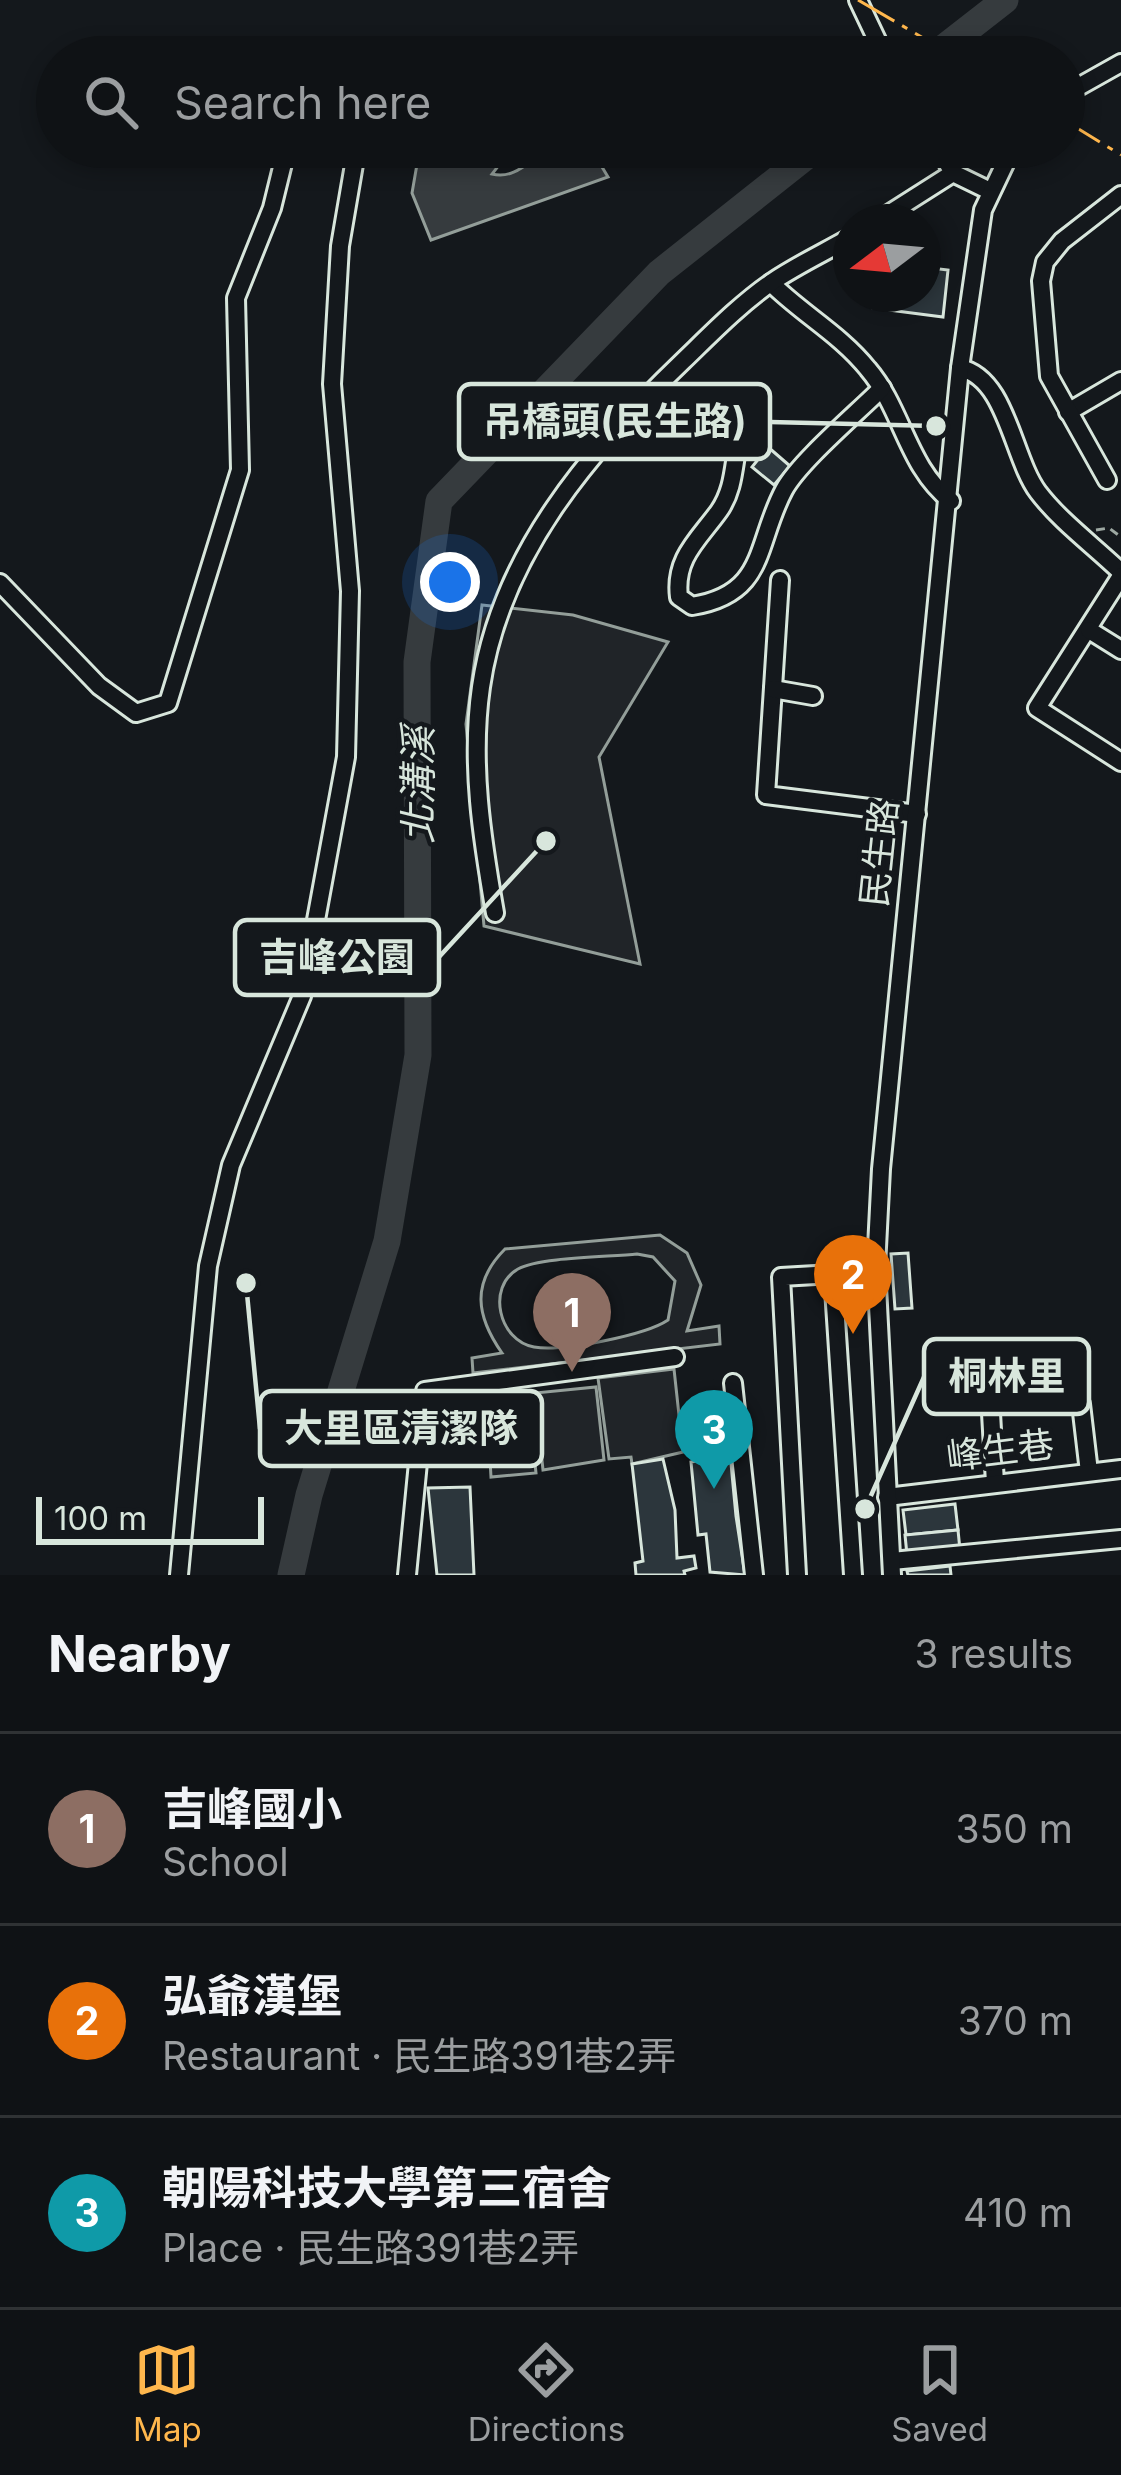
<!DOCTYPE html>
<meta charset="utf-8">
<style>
body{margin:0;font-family:Inter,"Noto Sans TC",sans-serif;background:#1d2022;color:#f1f3f6}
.compass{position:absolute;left:833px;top:204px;width:108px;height:108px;border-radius:50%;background:#0f1215;box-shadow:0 6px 18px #0003;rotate:254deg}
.scale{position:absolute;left:36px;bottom:30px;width:228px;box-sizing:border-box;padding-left:12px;border:6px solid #d8e6dc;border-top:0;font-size:33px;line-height:42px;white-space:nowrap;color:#d8e6dc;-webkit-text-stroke:9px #14181c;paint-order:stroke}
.you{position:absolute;left:450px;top:582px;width:42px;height:42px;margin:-30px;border:9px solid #fff;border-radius:50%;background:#1a73e8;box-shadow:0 0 0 18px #1a73e833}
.badge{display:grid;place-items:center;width:78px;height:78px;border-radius:50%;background:#ffb74d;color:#fff;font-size:39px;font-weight:700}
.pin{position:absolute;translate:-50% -99px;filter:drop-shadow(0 3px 6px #0008)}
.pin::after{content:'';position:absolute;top:63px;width:42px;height:36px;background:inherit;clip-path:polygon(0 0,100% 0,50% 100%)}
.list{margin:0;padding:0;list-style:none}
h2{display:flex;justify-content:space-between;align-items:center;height:156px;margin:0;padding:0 48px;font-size:51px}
h2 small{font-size:39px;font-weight:400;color:#9b9ea0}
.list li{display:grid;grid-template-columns:78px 1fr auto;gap:36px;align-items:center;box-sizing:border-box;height:192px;padding:0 48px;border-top:3px solid #2f3234}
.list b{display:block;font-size:45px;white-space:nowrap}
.list p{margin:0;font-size:39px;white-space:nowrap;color:#9b9ea0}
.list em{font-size:39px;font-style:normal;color:#9b9ea0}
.icon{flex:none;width:66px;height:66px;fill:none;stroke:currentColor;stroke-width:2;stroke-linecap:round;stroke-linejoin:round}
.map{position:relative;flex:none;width:1121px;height:1575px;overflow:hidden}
.search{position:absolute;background:#0f1215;box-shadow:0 6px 18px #0003;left:36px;right:36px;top:36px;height:132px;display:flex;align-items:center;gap:30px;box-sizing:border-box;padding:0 42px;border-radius:66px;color:#9b9ea0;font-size:45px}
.sheet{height:732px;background:#0f1215}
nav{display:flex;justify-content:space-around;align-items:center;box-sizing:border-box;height:168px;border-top:3px solid #2f3234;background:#0f1215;font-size:33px;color:#9b9ea0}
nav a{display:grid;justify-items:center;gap:6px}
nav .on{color:#ffb74d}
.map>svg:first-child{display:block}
.green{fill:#202428;stroke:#939e99;stroke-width:3;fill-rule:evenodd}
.water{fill:#363b3e;stroke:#939e99;stroke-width:3}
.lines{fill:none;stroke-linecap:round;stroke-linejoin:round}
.river{stroke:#363b3e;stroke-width:27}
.building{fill:#2c363c;stroke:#d8e6dc;stroke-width:3}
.minor-casing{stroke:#d8e6dc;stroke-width:22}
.path{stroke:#9da8a2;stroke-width:3;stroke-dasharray:9 6;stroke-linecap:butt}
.minor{stroke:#14181c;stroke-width:16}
.power{stroke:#ffb74d;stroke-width:3;stroke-dasharray:42 9 6 9;stroke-linecap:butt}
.labels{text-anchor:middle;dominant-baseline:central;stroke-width:9;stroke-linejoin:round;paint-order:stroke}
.street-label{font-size:36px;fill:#d8e6dc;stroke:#14181c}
.water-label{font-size:39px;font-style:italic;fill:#d8e6dc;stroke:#14181c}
.leader{fill:none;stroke:#d8e6dc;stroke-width:4.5}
.callout-dot{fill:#d8e6dc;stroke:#14181c;stroke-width:4.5}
.callout{fill:#14181c;stroke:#d8e6dc;stroke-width:4.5}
.callout-label{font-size:39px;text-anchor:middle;font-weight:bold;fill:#d8e6dc}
</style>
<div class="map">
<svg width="1121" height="1575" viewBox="0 0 1121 1575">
<rect width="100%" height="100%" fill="#14181c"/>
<g class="green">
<polygon points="482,605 573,615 668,642 599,757 640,964 484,926 466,724"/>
<path d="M660 1235 687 1253 701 1285 687 1331 719 1326 720 1344 473 1373 472 1358 502 1353C476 1316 471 1283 505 1249ZM637 1254 653 1257 675 1281 668 1320C646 1335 562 1352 534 1347 499 1341 486 1287 518 1269 539 1257 610 1257 637 1254Z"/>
<polygon points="674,1369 683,1452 632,1464 631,1457 609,1459 598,1378"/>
<polygon points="596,1387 604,1460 543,1470 535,1393"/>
<polygon points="530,1418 536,1473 491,1477 490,1459 515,1453 513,1420"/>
</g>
<path class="water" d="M420 147H513L492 174C519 181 534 152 557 147 567 145 580 147 590 147L608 177 431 240 412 193Z"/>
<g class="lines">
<g class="river">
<polyline points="932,57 1005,0"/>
<polyline points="291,1575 309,1495 387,1241 418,1055 417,662 439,501 659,273 818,147"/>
</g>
</g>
<g class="building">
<polygon points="923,267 948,270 943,317 873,308 875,294 923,294"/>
<polygon points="768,447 790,466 774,485 752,467"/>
<polygon points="908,1253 912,1308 895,1309 891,1254"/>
<polygon points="726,1411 736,1516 745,1575 710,1572 706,1534 698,1535 691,1462 697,1461 694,1431 705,1429 704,1420 714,1419 713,1412"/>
<polygon points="663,1459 675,1510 677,1558 694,1556 696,1568 684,1571 685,1575 636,1575 635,1563 643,1561 632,1464"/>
<polygon points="470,1487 474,1575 437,1575 428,1488"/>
<polygon points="955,1504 958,1530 906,1535 903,1510"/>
<polygon points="958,1530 960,1550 907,1555 905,1535"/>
<polygon points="950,1566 951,1575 908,1575 907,1571"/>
</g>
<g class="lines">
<defs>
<g id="minor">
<polyline points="858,0 885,57"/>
<polyline points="1064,95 1121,63"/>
<polyline points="938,147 953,173"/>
<polyline points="876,222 953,173 990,191"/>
<path d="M771 283C802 314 840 334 868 369 903 410 907 467 951 501"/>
<path d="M960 368C1007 378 1012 457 1038 492 1060 521 1094 546 1121 572"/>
<polyline points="1068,412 1121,381"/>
<path d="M736 455C733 475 731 494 719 511 699 539 674 558 679 597L692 606C767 594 755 544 784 490 799 462 857 413 882 388"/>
<polyline points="1107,480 1049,376 1041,281 1045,262 1062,241 1121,195"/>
<polyline points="1121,576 1037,708 1121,762"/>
<polyline points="780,580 766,795 917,814"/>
<polyline points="0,583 99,686 136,713 168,703 240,470 236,298 272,208 287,147"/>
<polyline points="1089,630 1121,650"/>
<polyline points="773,689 813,696"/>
<path d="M495 913C482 839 470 763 481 687 500 555 590 450 683 361 711 334 740 304 772 282 797 265 825 252 851 237"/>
<polyline points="733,1383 754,1575"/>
<polyline points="1081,1404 1089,1472"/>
<polyline points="991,1413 995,1483"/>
<polyline points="887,1497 1121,1469"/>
<polyline points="892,1561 1121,1539"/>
<polyline points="179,1575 208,1266 231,1165 302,996 346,757 350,591 332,384 340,246 357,147"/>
<polyline points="407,1575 425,1391 675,1357"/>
<polyline points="797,1575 781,1277 833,1274 853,1575"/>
<polyline points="892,1575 876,1267 881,1169 960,368 983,210 1013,147"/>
</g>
</defs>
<use href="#minor" class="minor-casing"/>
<polyline class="path" points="1096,530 1109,528 1121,537"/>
<use href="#minor" class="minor"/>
<g class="power">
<polyline points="858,0 956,57"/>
<polyline points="1064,120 1121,155"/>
</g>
</g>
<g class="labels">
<g class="street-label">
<text transform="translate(879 853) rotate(-84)">民生路</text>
<text transform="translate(1000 1450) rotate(-7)">峰生巷</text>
</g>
<g class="water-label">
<text transform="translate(417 785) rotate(-90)">北溝溪</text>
</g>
</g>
<path class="leader" d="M936 426L770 422M546 841L439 957M865 1509L924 1377M246 1283L260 1429"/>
<g class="callout-dot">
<circle cx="936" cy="426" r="12"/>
<circle cx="546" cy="841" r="12"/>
<circle cx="865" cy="1509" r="12"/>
<circle cx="246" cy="1283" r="12"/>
</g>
<g class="callout">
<rect x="459" y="384" width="311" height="75" rx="12"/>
<rect x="235" y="920" width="204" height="75" rx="12"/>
<rect x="924" y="1339" width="165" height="75" rx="12"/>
<rect x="260" y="1391" width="282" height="75" rx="12"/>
</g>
<g class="callout-label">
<text x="615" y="435">吊橋頭(民生路)</text>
<text x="337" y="971">吉峰公園</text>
<text x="1007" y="1390">桐林里</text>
<text x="401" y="1442">大里區清潔隊</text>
</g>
</svg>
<svg class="compass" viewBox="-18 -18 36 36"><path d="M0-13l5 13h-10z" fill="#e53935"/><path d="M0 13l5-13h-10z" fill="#9b9ea0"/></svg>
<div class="scale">100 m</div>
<div class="you"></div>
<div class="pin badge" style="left:572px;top:1372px;background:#8d6e63">1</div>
<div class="pin badge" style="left:853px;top:1334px;background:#e8710a">2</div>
<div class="pin badge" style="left:714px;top:1489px;background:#0f9aa8">3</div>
<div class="search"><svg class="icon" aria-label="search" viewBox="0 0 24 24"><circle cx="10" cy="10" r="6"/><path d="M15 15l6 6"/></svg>Search here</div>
</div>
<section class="sheet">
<h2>Nearby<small>3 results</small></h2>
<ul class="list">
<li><span class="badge" style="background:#8d6e63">1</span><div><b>吉峰國小</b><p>School</p></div><em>350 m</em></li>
<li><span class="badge" style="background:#e8710a">2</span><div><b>弘爺漢堡</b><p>Restaurant · 民生路391巷2弄</p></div><em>370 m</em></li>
<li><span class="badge" style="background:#0f9aa8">3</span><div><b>朝陽科技大學第三宿舍</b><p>Place · 民生路391巷2弄</p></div><em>410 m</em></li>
</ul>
</section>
<nav>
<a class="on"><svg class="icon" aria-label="map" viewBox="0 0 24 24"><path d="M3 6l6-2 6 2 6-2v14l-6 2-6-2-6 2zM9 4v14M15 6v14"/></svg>Map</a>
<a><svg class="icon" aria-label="directions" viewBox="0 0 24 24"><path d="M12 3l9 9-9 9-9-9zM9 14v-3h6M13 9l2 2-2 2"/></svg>Directions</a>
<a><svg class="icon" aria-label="saved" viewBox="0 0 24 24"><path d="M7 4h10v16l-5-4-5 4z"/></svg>Saved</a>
</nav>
